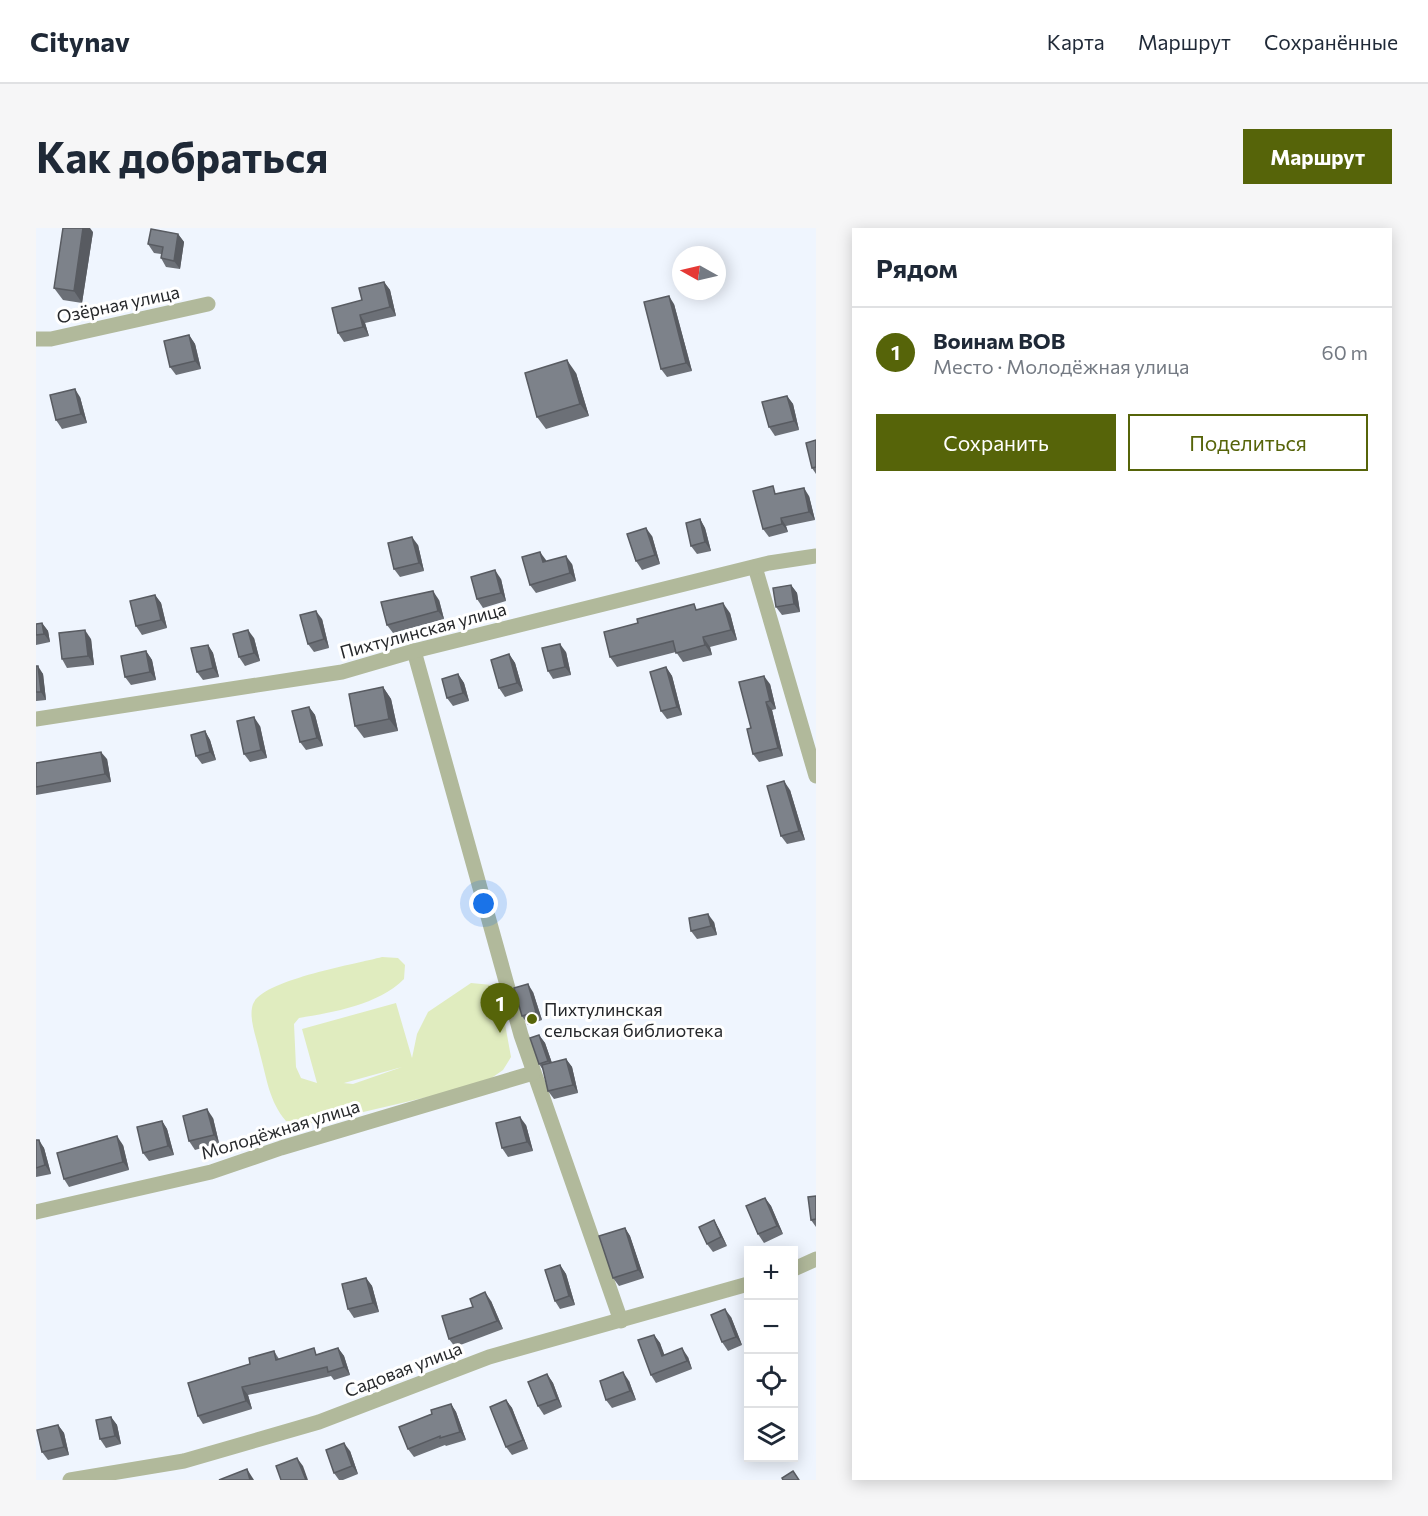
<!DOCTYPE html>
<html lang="ru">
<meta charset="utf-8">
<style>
body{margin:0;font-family:Commissioner,sans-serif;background:#f6f6f7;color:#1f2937}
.controls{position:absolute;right:18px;bottom:18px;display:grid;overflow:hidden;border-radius:0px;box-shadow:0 3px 15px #0003}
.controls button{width:54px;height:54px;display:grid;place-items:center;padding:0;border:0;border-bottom:2px solid #e0e1e3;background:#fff;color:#1f2937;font:30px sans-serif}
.compass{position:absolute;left:636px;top:18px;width:54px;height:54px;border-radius:50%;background:#fff;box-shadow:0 3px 15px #0003;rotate:278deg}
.you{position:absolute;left:448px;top:676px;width:21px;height:21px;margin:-15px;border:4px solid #fff;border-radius:50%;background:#1a73e8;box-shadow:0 0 0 9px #1a73e833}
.badge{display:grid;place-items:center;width:39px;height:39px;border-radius:50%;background:#566409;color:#fff;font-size:20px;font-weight:700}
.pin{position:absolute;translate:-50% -50px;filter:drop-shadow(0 2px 3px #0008)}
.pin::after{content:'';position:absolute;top:32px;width:21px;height:18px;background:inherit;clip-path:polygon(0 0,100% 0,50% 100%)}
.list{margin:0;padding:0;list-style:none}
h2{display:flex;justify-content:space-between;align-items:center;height:78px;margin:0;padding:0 24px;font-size:26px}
h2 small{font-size:20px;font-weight:400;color:#747a83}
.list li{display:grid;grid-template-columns:39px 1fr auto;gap:18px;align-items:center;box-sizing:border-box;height:90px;padding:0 24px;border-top:2px solid #e0e1e3}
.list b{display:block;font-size:22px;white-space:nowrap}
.list p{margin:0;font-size:20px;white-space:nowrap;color:#747a83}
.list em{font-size:20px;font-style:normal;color:#747a83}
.actions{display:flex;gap:12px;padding:18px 24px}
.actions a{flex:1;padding:14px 0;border:2px solid #566409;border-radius:0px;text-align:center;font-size:21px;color:#566409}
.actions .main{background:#566409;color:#fff}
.icon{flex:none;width:33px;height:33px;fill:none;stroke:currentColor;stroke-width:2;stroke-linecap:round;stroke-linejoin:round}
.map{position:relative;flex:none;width:780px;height:1252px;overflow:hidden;border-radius:0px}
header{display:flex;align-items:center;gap:36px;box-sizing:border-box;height:84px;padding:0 30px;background:#fff;border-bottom:2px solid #e0e1e3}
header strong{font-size:28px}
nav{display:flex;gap:33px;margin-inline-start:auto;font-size:21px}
.intro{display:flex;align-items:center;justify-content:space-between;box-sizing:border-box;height:144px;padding:0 36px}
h1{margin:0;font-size:42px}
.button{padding:15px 27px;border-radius:0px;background:#566409;color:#fff;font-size:21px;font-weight:700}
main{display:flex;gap:36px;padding:0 36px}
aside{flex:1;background:#fff;border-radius:0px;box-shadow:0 3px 15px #0003}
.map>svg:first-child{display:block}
.green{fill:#e0ecbf;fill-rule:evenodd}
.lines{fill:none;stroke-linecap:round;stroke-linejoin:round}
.minor{stroke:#b1b99b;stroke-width:15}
.wall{fill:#6c7077}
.shaded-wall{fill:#585b61}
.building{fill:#7d828a;stroke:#585b61;stroke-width:1.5}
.poi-dot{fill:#566409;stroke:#fff;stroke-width:2}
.labels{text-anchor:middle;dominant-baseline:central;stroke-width:6;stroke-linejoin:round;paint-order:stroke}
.street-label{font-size:18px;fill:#26282b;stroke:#fff}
.poi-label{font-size:18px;fill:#26282b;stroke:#fff;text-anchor:start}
</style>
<header>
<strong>Citynav</strong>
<nav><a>Карта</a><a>Маршрут</a><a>Сохранённые</a></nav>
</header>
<div class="intro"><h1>Как добраться</h1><a class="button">Маршрут</a></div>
<main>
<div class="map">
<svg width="780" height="1252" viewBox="0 0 780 1252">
<rect width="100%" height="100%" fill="#eff5fe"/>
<path class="green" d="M346 729 362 730 369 737 368 751C342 777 298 784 263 790L258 796 260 839 265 850 281 855 266 801 360 775 376 830 381 806 392 784 435 755 456 757 465 774 475 829 467 842 447 856 293 892 270 896 250 893C233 873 231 851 224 826 221 811 212 790 217 776 226 752 320 736 346 729ZM366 839 317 856 307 855H308Z"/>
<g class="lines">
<g class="minor">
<polyline points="0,111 15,111 172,76"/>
<polyline points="719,339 780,548"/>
<polyline points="378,423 485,807 585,1093"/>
<polyline points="0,491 306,444 378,423 733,335 780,328"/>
<polyline points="0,984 175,944 245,920 497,845"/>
<polyline points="758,1041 780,1031"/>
<polyline points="34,1252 148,1233 283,1194 453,1129 712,1056"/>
</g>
</g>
<g class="wall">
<polygon points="57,4 46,75 27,72 18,60"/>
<polygon points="142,6 148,14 144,41 130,39 125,30 125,26 118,25 112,16"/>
<polygon points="348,54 354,62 360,88 329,95 333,108 308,114 302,105"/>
<polygon points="638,76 656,143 631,149 625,141"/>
<polygon points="153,107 159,116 165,141 140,147 134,139"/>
<polygon points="540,145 553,188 510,201 501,189"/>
<polygon points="751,168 757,176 763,202 739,208 733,199"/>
<polygon points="44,169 51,195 26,201 20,192"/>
<polygon points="780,212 780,246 776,240"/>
<polygon points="742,265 773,268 779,292 750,298 752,304 733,309 727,301"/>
<polygon points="664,291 669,300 675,323 661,326 655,318"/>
<polygon points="616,308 624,336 606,342 600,333"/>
<polygon points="382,317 388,343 364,349 358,341"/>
<polygon points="510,333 536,336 540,353 500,365 494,357"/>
<polygon points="465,351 470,373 447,380 441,371"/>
<polygon points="755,357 761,365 764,384 746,387 740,379"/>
<polygon points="119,367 125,375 131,400 106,407 100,398"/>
<polygon points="403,372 408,391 357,405 351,397"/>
<polygon points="662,382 694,385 701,412 674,419 676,427 647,434 640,424 581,439 574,429"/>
<polygon points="286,391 293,420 278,424 272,416"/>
<polygon points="6,395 12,403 14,414 0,417 0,396"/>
<polygon points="218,410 224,433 209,438 203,429"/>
<polygon points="55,411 58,437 31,440 26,431"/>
<polygon points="172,417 177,425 183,449 167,452 161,444"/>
<polygon points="110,423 116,432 120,452 95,457 89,449"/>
<polygon points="530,424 535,447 517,451 512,443"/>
<polygon points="473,426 479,435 487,463 469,469 463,460"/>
<polygon points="0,438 7,446 10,472 0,473"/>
<polygon points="630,439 636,448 646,487 631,491 625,483"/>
<polygon points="422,446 428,455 433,473 417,478 411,470"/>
<polygon points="734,456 740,481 736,482 747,528 723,534 717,526 715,500"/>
<polygon points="347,459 355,471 362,503 328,510 319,498"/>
<polygon points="273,479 279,487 287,518 270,522 264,514"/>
<polygon points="224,498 231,530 214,534 208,526"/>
<polygon points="169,503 174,512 180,532 166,536 160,528"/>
<polygon points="71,531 75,554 0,567 0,535"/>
<polygon points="754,562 769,612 751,616 745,608"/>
<polygon points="678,694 681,707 661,711 655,703"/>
<polygon points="497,764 506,792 492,797 486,788"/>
<polygon points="503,807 509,815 516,835 530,831 536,839 542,865 518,871 512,863 507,842 503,836"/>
<polygon points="177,890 183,915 159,922 153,913"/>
<polygon points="126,893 131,901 138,927 113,933 107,925"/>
<polygon points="490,897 497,923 472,929 466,920"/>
<polygon points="0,912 8,920 15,946 0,949"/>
<polygon points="87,917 93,942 33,959 28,951"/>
<polygon points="780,968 780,999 775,992"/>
<polygon points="729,970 735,978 747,1006 728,1015 722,1006"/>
<polygon points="678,992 683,1001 691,1018 677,1024 671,1016"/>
<polygon points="589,1000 594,1008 608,1050 583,1058 577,1050"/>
<polygon points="524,1037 530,1046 539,1077 524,1081 519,1073"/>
<polygon points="330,1050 336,1058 343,1084 318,1090 312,1081"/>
<polygon points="455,1073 467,1101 419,1119 413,1111"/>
<polygon points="695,1089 706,1117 692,1123 686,1114"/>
<polygon points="618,1107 624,1115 628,1127 652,1129 656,1141 620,1155 615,1147"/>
<polygon points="302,1120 308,1128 314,1147 298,1152 295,1148 212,1167 216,1181 167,1196 162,1188 214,1136 238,1123 243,1131 282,1126"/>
<polygon points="511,1146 517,1155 526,1179 508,1187 502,1178"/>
<polygon points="593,1153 600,1172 576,1180 570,1172"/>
<polygon points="470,1172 476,1180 492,1221 476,1227 470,1219"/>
<polygon points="415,1176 420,1184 430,1212 410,1218 409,1217 378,1229 372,1221 396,1186"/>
<polygon points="75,1189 81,1197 85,1216 70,1220 64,1211"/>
<polygon points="22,1197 28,1205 33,1227 12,1232 6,1224"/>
<polygon points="314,1223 322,1246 307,1252 303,1252 298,1245"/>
</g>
<g class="shaded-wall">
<polygon points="47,0 54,0 57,4 46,75 38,63"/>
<polygon points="142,6 148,14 144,41 138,33"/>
<polygon points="348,54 354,62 360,88 354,79"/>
<polygon points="633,68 638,76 656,143 650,135"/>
<polygon points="324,87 329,95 333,108 327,99"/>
<polygon points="153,107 159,116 165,141 159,133"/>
<polygon points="531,132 540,145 553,188 544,176"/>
<polygon points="39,161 44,169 51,195 45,186"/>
<polygon points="751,168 757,176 763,202 758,193"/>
<polygon points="768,260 773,268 779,292 773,284"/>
<polygon points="745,290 750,298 752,304 746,296"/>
<polygon points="664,291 669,300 675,323 669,314"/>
<polygon points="610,300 616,308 624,336 619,327"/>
<polygon points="376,309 382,317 388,343 383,335"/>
<polygon points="504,324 510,332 513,342 507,334"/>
<polygon points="530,328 536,336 540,353 534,345"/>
<polygon points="459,342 465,351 470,373 465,365"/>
<polygon points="755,357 761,365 764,384 758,376"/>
<polygon points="397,363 403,372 408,391 402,383"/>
<polygon points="119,367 125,375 131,400 125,392"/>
<polygon points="687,375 694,385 701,412 695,402"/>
<polygon points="280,383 286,391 293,420 288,411"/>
<polygon points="6,395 12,403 14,414 8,406"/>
<polygon points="49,402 55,411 58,437 52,428"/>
<polygon points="212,402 218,410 224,433 218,425"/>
<polygon points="667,409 674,419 676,427 669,417"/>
<polygon points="524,416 530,424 535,447 529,439"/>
<polygon points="172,417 177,425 183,449 177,440"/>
<polygon points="110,423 116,432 120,452 114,444"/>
<polygon points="473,426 479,435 487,463 481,455"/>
<polygon points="2,438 7,446 10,472 5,464"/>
<polygon points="630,439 636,448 646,487 641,479"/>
<polygon points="422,446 428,455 433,473 427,465"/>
<polygon points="728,448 734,456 740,481 734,473"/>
<polygon points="347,459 355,471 362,503 353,491"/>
<polygon points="730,474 736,482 747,528 742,520"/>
<polygon points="273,479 279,487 287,518 281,510"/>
<polygon points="218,489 224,498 231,530 225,522"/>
<polygon points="169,503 174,512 180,532 174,524"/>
<polygon points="65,524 71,531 75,554 69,546"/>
<polygon points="748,553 754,562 769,612 763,603"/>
<polygon points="672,686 678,694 681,707 675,698"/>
<polygon points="492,756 497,764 506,792 500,784"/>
<polygon points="503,807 509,815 518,841 512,833"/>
<polygon points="530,831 536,839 542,865 537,857"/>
<polygon points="171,881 177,890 183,915 178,907"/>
<polygon points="484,889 490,897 497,923 491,914"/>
<polygon points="126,893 131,901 138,927 132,918"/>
<polygon points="81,908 87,917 93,942 87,934"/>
<polygon points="3,912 8,920 15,946 9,937"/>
<polygon points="729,970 735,978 747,1006 741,998"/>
<polygon points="678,992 683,1001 691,1018 685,1009"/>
<polygon points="589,1000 594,1008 608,1050 602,1042"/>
<polygon points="524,1037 530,1046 539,1077 533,1068"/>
<polygon points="330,1050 336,1058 343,1084 337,1075"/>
<polygon points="449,1064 455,1073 467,1101 461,1093"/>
<polygon points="689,1081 695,1089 706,1117 700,1109"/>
<polygon points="618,1107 624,1115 632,1136 626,1128"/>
<polygon points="302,1120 308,1128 314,1147 308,1139"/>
<polygon points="646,1120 652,1129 656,1141 651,1133"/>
<polygon points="587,1144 593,1153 600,1172 594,1163"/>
<polygon points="511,1146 517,1155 526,1179 521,1171"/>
<polygon points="206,1159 212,1167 216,1181 210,1173"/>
<polygon points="470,1172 476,1180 492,1221 487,1212"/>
<polygon points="415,1176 420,1184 430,1212 424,1204"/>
<polygon points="75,1189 81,1197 85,1216 79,1208"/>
<polygon points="22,1197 28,1205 33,1227 28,1219"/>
<polygon points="308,1215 314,1223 322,1246 316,1238"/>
<polygon points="261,1230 267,1238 272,1252 270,1252"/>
<polygon points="211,1241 218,1252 214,1252"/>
</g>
<g class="building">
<polygon points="27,0 47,0 38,63 18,60"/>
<polygon points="115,1 142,6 138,33 125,30 127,19 112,16"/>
<polygon points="348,54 354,79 324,87 327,99 302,105 296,80 326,72 323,60"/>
<polygon points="633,68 650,135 625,141 608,74"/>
<polygon points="153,107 159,133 134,139 128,113"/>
<polygon points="531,132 544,176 501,189 489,145"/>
<polygon points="39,161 45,186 20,192 14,167"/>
<polygon points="751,168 758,193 733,199 726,174"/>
<polygon points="780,212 780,239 776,240 770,215"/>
<polygon points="737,258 739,266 768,260 773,284 745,290 746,296 727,301 717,263"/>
<polygon points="664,291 669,314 655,318 650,295"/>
<polygon points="610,300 619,327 600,333 591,306"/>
<polygon points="376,309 383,335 358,341 352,315"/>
<polygon points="504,324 507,334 530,328 534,345 494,357 486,329"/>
<polygon points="459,342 465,365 441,371 435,349"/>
<polygon points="755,357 758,376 740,379 737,360"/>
<polygon points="397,363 402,383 351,397 345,374"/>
<polygon points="119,367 125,392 100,398 94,373"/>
<polygon points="687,375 695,402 667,409 669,417 640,425 637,413 574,429 568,404 602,395 601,391 658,376 660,382"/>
<polygon points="280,383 288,411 272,416 264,387"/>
<polygon points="6,395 8,406 0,407 0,396"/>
<polygon points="49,402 52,428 26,431 23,405"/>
<polygon points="212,402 218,425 203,429 197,406"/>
<polygon points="524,416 529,439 512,443 506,420"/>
<polygon points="172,417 177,440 161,444 155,420"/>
<polygon points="110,423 114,444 89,449 85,428"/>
<polygon points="473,426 481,455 463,460 455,432"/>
<polygon points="0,438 2,438 5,464 0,464"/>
<polygon points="630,439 641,479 625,483 614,444"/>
<polygon points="422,446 427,465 411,470 406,451"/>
<polygon points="728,448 734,473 730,474 742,520 717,526 711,501 715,500 703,454"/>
<polygon points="347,459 353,491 319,498 313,466"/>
<polygon points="273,479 281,510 264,514 256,483"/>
<polygon points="218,489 225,522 208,526 201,493"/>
<polygon points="169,503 174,524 160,528 155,507"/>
<polygon points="65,524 69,546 0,559 0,535"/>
<polygon points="748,553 763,603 745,608 731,558"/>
<polygon points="672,686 675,698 655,703 653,690"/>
<polygon points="492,756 500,784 486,788 478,760"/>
<polygon points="503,807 512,833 503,836 494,810"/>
<polygon points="530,831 537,857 512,863 506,837"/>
<polygon points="171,881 178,907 153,913 147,888"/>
<polygon points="484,889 491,914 466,920 460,895"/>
<polygon points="126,893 132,918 107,925 101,899"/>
<polygon points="81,908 87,934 28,951 21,925"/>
<polygon points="0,912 3,912 9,937 0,940"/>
<polygon points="780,968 780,991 775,992 772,969"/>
<polygon points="729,970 741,998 722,1006 710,978"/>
<polygon points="678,992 685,1009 671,1016 663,999"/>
<polygon points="589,1000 602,1042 577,1050 563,1008"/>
<polygon points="524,1037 533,1068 519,1073 509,1042"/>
<polygon points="330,1050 337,1075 312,1081 306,1056"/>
<polygon points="449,1064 461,1093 413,1111 406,1088 437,1079 434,1071"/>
<polygon points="689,1081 700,1109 686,1114 675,1087"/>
<polygon points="618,1107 626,1128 646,1120 651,1133 615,1147 602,1112"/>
<polygon points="278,1120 280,1127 302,1120 308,1139 292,1144 291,1139 206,1159 210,1173 162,1188 152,1155 214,1136 213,1130 238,1123 240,1132"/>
<polygon points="587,1144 594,1163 570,1172 564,1153"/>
<polygon points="511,1146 521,1171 502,1178 492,1154"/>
<polygon points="470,1172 487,1212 470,1219 454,1179"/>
<polygon points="415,1176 424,1204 404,1210 404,1208 372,1221 363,1199 396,1186 395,1182"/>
<polygon points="75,1189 79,1208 64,1211 60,1192"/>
<polygon points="22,1197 28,1219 6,1224 1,1202"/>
<polygon points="308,1215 316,1238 298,1245 290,1222"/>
<polygon points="261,1230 270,1252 245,1252 240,1238"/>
<polygon points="211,1241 214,1252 183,1252"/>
<polygon points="757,1243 763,1252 747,1252 746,1250"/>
</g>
<circle class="poi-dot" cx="496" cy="791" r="6"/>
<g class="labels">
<g class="street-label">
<text transform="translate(82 76) rotate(-12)">Озёрная улица</text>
<text transform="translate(387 402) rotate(-15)">Пихтулинская улица</text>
<text transform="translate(244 901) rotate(-17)">Молодёжная улица</text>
<text transform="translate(367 1141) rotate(-21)">Садовая улица</text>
</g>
<g class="poi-label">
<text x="508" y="781">Пихтулинская<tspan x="508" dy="21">сельская библиотека</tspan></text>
</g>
</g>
</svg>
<div class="controls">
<button>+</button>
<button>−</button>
<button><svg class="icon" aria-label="locate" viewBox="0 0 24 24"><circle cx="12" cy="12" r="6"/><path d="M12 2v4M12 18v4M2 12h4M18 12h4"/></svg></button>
<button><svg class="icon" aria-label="layers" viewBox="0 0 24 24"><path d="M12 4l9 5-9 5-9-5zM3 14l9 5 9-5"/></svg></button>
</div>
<svg class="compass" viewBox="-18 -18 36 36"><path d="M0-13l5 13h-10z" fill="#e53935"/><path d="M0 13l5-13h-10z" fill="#747a83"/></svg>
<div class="you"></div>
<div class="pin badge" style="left:464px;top:805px">1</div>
</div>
<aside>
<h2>Рядом<small></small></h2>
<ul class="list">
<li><span class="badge">1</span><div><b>Воинам ВОВ</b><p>Место · Молодёжная улица</p></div><em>60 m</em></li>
</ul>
<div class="actions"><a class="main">Сохранить</a><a>Поделиться</a></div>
</aside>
</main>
